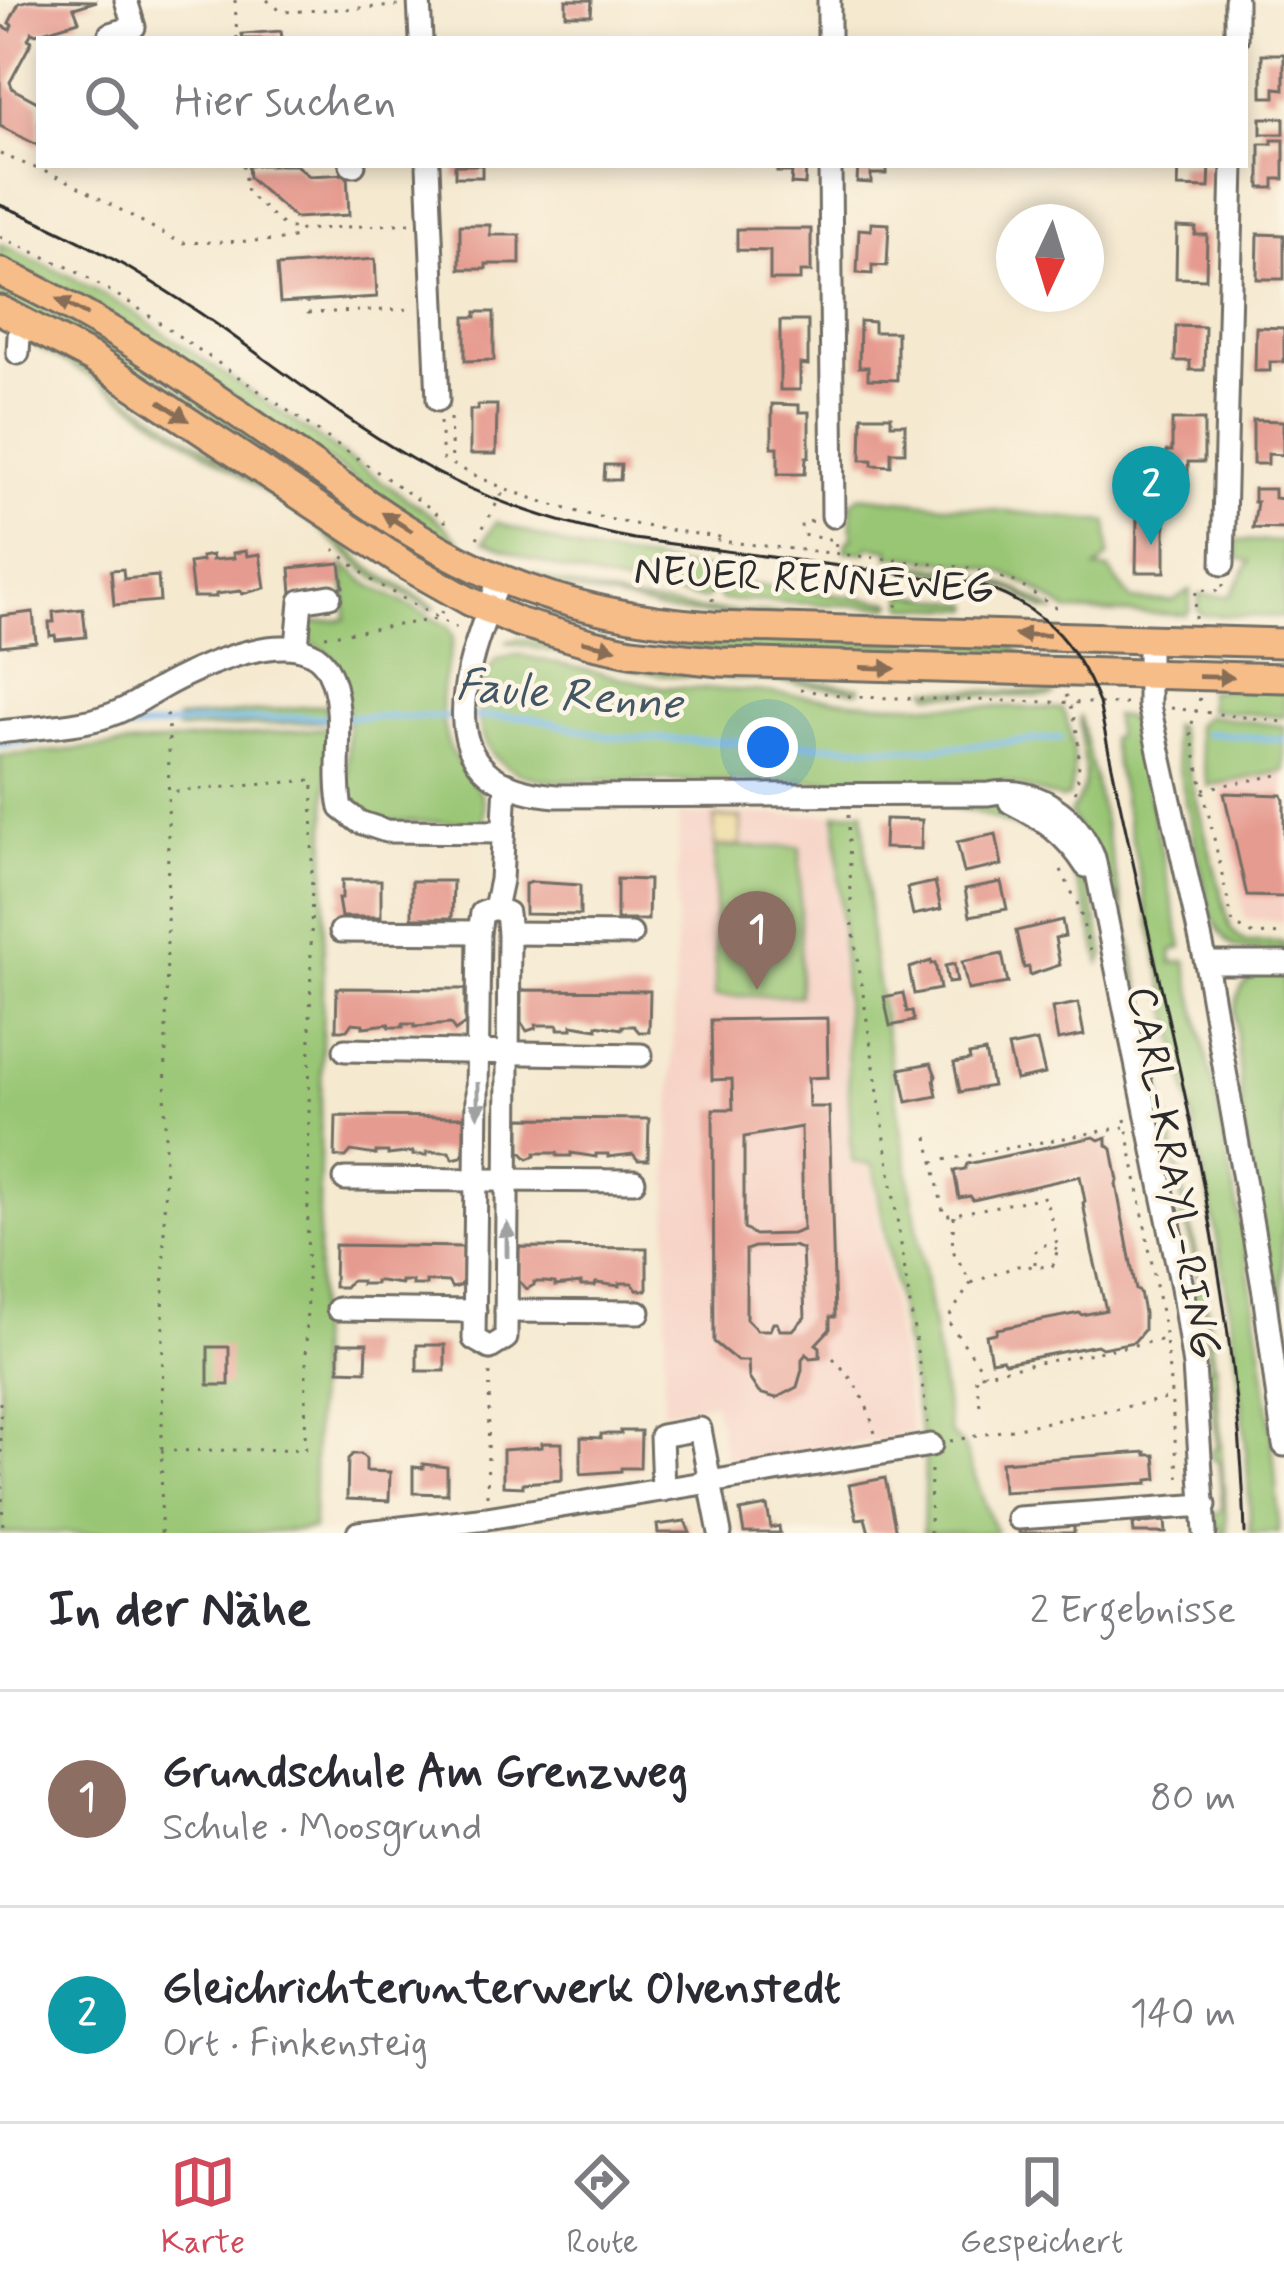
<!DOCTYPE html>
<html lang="de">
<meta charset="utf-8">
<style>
body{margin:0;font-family:Mynerve,sans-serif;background:#f7f7f7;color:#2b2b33}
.compass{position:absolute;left:996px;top:204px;width:108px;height:108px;border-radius:50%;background:#fff;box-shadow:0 6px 18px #0003;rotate:184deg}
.you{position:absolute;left:768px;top:747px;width:42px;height:42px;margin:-30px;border:9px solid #fff;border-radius:50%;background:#1a73e8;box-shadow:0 0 0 18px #1a73e833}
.badge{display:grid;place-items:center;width:78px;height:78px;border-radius:50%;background:#d1495b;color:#fff;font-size:39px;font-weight:700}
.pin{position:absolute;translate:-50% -99px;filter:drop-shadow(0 3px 6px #0008)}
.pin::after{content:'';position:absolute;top:63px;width:42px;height:36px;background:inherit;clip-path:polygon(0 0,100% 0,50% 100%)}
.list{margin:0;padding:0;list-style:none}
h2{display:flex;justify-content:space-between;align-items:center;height:156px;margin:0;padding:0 48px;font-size:51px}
h2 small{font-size:39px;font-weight:400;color:#7c7c81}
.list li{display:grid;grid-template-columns:78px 1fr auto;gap:36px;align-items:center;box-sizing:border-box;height:216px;padding:0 48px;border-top:3px solid #e1e1e2}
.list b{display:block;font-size:45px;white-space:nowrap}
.list p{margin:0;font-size:39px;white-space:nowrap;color:#7c7c81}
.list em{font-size:39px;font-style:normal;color:#7c7c81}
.icon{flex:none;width:66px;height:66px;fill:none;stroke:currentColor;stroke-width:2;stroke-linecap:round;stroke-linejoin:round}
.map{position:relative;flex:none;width:1284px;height:1533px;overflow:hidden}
.search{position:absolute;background:#fff;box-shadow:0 6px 18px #0003;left:36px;right:36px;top:36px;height:132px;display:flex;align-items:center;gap:30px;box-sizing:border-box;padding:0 42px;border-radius:0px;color:#7c7c81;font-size:45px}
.sheet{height:588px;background:#fff}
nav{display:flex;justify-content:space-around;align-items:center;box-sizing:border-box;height:168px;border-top:3px solid #e1e1e2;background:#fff;font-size:33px;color:#7c7c81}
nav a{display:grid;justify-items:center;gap:6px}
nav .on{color:#d1495b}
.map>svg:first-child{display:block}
.built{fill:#f6d1c5}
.green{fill:#99c674;stroke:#627850;stroke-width:3}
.sand{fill:#eeda9e;stroke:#8c8264;stroke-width:3}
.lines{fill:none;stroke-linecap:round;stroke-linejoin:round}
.stream{stroke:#77baed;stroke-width:6}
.building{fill:#e69b90;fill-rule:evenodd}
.minor-casing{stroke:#726e65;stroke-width:27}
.major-casing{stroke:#726e65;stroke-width:33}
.path{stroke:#726e65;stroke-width:3;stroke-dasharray:3 9;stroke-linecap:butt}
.minor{stroke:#fff;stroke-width:21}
.major{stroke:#f7bd88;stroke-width:27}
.tram{stroke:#2b2b2b;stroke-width:3}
.oneway{fill:#876d55}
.oneway2{fill:#a0a0a0}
.labels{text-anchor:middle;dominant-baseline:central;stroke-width:9;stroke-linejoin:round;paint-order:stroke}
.street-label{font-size:42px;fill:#2b2b2b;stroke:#fcf5e5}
.water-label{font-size:45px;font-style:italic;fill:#425665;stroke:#fcf5e5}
</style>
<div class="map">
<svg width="1284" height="1533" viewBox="0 0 1284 1533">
<rect width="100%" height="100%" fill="#fcf5e5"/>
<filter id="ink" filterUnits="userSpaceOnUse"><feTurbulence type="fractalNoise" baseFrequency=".00833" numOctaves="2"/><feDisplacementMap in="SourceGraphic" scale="24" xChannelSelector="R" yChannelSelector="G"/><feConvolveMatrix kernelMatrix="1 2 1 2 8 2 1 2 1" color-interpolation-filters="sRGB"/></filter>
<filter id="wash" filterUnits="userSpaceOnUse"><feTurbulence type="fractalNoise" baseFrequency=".004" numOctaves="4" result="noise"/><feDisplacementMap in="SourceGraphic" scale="48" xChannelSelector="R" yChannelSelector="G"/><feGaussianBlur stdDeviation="2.7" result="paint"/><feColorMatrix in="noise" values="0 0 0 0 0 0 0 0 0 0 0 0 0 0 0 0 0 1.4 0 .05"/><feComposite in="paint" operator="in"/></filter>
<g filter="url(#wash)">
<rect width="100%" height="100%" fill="#f5e9d0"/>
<g class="built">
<polygon points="1215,760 1284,763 1284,922 1245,918"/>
<polygon points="833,814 849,1165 869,1166 912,1434 727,1465 714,1403 663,1411 679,815"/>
</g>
<g class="green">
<polygon points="0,244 73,278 133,312 437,519 460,542 461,547 433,532 129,326 71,292 0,259"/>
<polygon points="0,285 110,343 452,568 447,578 0,299"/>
<polygon points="29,337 71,359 325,527 370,568 435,607 430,609 368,573 315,525 89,376 28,342"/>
<polygon points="859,496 1108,522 1109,556 1096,569 1109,570 1132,600 1172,601 1190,590 1190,610 1185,615 1067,611 1032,587 1001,572 968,564 901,556 889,557 890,549 868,546 866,553 845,551 846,542 852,538 851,503"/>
<path d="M496 522 583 551 711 570 709 596 703 599C626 588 555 572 484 541Z"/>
<polygon points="1235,540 1284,542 1284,617 1203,615 1198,610 1199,595 1230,596 1250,561 1239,559"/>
<polygon points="478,553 557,582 634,601 702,610 824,615 825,621 671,612 554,586 476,555"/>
<path d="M344 564 368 584 447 626 453 635C453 654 443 672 442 691 440 708 443 732 450 748 461 773 494 792 482 823L381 821 360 810 347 790 348 726 344 679 329 653 311 642 307 624 346 619Z"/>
<path d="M907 564C965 570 1004 577 1053 611L1043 610 1017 592 983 579 907 568Z"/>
<polygon points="720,581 892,602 893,604 890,607 721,600 718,595"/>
<polygon points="904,594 972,604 972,609 905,607 903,604"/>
<polygon points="535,612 604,632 673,642 748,639 1013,646 1030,661 717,651 601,635 534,614"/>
<polygon points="518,639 757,675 860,687 859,691 763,680 660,675 506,642"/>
<path d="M515 654 663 687 755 691 872 703 1062 709C1074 734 1078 770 1068 797L1061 799 1005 782 985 781H555C481 776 462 720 495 660Z"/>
<polygon points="1248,688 1284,689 1284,717 1209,710 1208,691"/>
<polygon points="928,689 1054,693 1054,694 1049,697 930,694"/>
<polygon points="326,705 326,721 178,730 177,719"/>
<path d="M1080 715 1141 989 1205 1294 1216 1374 1227 1533H1221V1527L1215 1523V1516L1222 1509 1219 1462 1212 1459 1211 1451 1217 1446 1211 1385 1204 1379V1370L1210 1366 1202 1304 1194 1298 1193 1293 1200 1287 1188 1230 1181 1226 1180 1217 1184 1211 1163 1111 1157 1108 1156 1102 1160 1094 1148 1043 1141 1044 1140 1037 1145 1029 1139 1000 1132 997 1130 988 1135 980 1117 896 1111 895 1070 813C1098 778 1077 751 1080 715Z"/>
<path d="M1114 716 1127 717 1135 729 1182 947 1171 951 1172 963 1186 961C1227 1151 1270 1339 1279 1533H1250C1248 1376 1216 1223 1182 1070 1158 960 1134 849 1110 738L1115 737Z"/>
<polygon points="1207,716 1284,726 1284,771 1208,786 1195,725"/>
<path d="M1172 725 1177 727 1231 930 1245 942H1284V951C1244 950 1233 958 1212 918L1173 743Z"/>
<polygon points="328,728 313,1529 257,1533 0,1533 0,756"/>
<polygon points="945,802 1006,808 1042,831 1031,832 972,811 945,806"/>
<polygon points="863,811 872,946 950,1433 964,1447 996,1533 923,1533 925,1457 873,1165 852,1162 836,814"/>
<path d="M1054 842 1078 861 1087 881 1105 955 1100 963C1090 919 1081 880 1054 842Z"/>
<rect x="715" y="847" width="85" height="149"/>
<path d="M1284 970V1234L1282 1235 1284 1340 1244 1135 1235 1013C1238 978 1252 975 1284 970Z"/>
</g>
<polygon class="sand" points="714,818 741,818 741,845 715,846"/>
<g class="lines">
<g class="stream">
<polyline points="1206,733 1284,740"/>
<polyline points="0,745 187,723 304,717 528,717 610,737 924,749 1061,738"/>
</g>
</g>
<g id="blocks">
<g class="building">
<polygon points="30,0 97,1 74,8 79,21 36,34 32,32 28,39 32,41 10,82 13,89 39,103 39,146 0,126 0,25 10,30 12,25 9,23 19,3"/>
<polygon points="566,0 592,0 591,15 566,15"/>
<polygon points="281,31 282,39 243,39 242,34"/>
<polygon points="1262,54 1284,54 1284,89 1275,88 1275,97 1262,97"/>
<rect x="1261" y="118" width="23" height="16"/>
<polygon points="1272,140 1284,140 1284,179 1274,179 1274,188 1260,188 1260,144 1272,144"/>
<polygon points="248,165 296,165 309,176 347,174 349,215 295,218 249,178"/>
<rect x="455" y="165" width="27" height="12"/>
<polygon points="777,165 806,165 805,185 791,184 792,172 777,172"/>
<polygon points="858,165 886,165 886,174 871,174 871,183 857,182"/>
<polygon points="1179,165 1210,165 1209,188 1178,187"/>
<polygon points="871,223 889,224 887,266 872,265 872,274 857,273 859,229 871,230"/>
<polygon points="460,225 490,225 490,235 520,235 520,264 486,264 486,269 460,269"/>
<polygon points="1177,227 1196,228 1195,235 1207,235 1206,279 1176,278"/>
<polygon points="737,229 811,229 811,272 800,272 800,280 770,280 770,251 737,250"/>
<polygon points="1258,234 1284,235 1284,279 1257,279"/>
<polygon points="375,259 377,297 280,303 277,266"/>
<polygon points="476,312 494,312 494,360 465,361 465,317 476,317"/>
<polygon points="780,321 808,321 808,365 800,364 800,390 780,390"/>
<polygon points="860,321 874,322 874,332 897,332 897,380 868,379 868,367 859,367"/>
<polygon points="1176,326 1205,327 1204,370 1190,370 1190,361 1175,361"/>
<polygon points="1256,327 1284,328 1284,362 1270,362 1270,371 1255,371"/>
<polygon points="772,404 799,405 799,412 809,412 809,457 806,457 805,474 778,474 778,447 772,447"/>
<polygon points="478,405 497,405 496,454 470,454 470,410 478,410"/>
<polygon points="862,416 891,416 891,424 905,424 905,452 891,452 891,466 872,465 872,460 861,460"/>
<polygon points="1172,420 1204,420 1204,462 1188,462 1188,475 1166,475 1167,451 1172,451"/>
<polygon points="1253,420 1283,421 1283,455 1268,454 1268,464 1253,464"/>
<polygon points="605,465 621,465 620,480 604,480"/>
<polygon points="1254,489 1274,489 1274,498 1284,499 1284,529 1253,528 1257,502 1254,502"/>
<polygon points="1137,518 1165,518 1165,572 1136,572"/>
<polygon points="246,551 247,556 260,554 265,588 242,594 241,591 216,594 216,597 193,597 189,563 202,561 201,557 212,555 212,560 234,558 233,553"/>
<polygon points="340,563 343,587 292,593 290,568"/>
<polygon points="123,569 124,579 158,576 160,601 114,605 111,570"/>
<polygon points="83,609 86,637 56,640 55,635 50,636 49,622 54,622 53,612"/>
<polygon points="33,612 36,642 0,646 0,616"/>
<polygon points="1224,793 1282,795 1284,800 1284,897 1247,896"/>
<polygon points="885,819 922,820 921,849 884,848"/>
<polygon points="996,834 1002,865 964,873 957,842"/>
<polygon points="617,879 649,880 648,920 617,920"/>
<polygon points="342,880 381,880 381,917 341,917 338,899 342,899"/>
<polygon points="412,881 453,881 452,918 412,918"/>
<polygon points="532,882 580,885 580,915 525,914 525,884"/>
<polygon points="935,882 941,909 913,915 907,888"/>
<polygon points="1001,882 1007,909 970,916 965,889"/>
<polygon points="1062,920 1065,936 1055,938 1060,965 1030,975 1029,967 1024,968 1016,931"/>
<polygon points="1002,954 1008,983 968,990 962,962"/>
<polygon points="931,961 931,964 935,963 940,989 914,994 909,968"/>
<polygon points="954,964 957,982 948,983 945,966"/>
<polygon points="337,988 465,989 465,1024 455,1031 450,1024 414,1027 414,1024 403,1024 403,1027 389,1027 389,1024 363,1027 363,1024 352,1023 347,1030 336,1030"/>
<polygon points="521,990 650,991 649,1032 639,1032 634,1026 622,1026 622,1029 597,1025 597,1029 572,1025 572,1029 558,1029 558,1025 536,1025 536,1028 527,1031 521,1022"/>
<polygon points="903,993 907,1012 912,1011 914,1021 890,1026 884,997"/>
<polygon points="1078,1003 1084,1035 1058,1040 1052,1008"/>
<path d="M827 1018 828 1077 808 1078 809 1107H829L835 1317H830V1329L816 1344 820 1347V1357L810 1358 806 1354 802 1359V1370L797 1387 776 1398 759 1393 749 1378 748 1361H737L714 1342 713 1109H733L732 1079 712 1080 711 1020ZM801 1127 803 1230 792 1234 755 1235 744 1229V1137ZM793 1246 802 1249 805 1317 793 1330H780L777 1323H773L770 1330H757L746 1319V1250L754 1247Z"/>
<polygon points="1037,1041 1045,1074 1016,1080 1008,1047"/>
<polygon points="985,1052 992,1086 960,1092 954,1063 970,1060 969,1055"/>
<polygon points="931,1063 936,1076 934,1080 937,1096 907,1102 900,1069"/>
<polygon points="336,1116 464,1117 464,1152 461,1157 453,1159 449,1152 427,1152 427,1155 413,1155 413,1152 388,1155 388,1152 376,1152 376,1155 351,1151 346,1157 335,1157"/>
<polygon points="520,1118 649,1119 648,1160 638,1160 633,1154 608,1157 608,1154 596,1154 596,1157 571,1153 571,1156 557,1156 557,1153 535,1153 535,1156 528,1159 520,1151"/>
<polygon points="1094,1137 1099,1140 1107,1137 1107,1145 1112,1149 1118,1181 1116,1184 1136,1290 1140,1292 1144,1313 1144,1330 1134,1342 1102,1348 1097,1345 1005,1363 1002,1359 991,1361 986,1335 996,1333 997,1329 1079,1313 1082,1315 1106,1310 1092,1251 1083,1203 1085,1201 1080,1176 973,1200 970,1196 959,1198 954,1171 965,1169 967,1164"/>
<polygon points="335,1245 463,1247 463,1281 460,1286 452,1288 448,1282 426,1281 426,1285 412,1285 412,1281 401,1281 401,1284 380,1281 375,1281 375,1284 361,1284 361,1281 350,1281 345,1287 334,1287"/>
<polygon points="519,1247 647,1248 647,1290 637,1290 632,1283 620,1283 620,1286 596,1283 595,1286 581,1286 581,1283 555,1286 555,1283 545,1282 534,1282 534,1285 527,1289 519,1281"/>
<polygon points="339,1343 367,1343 366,1371 339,1370"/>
<rect x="417" y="1345" width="28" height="26"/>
<rect x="208" y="1347" width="21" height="38"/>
<polygon points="620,1431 641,1431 640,1468 621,1468 621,1471 581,1474 581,1437 601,1438 601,1434 621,1434"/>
<polygon points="542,1443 562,1443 562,1480 523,1483 523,1487 503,1486 503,1450 542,1447"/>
<polygon points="1146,1452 1146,1455 1155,1455 1157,1479 1148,1480 1148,1483 1003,1492 1001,1462"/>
<polygon points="353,1454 361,1454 366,1459 366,1471 390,1472 389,1501 347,1499 348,1459"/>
<polygon points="423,1464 447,1467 447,1494 413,1493 413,1467 423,1468"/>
<polygon points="885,1478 896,1533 869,1533 865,1518 857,1519 849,1485"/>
<polygon points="767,1506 771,1528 779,1526 780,1533 744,1533 740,1511"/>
<polygon points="685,1521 690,1533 658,1533 657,1525"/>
<polygon points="1165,1521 1166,1533 1134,1533 1133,1524"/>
<polygon points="1074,1526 1074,1533 1019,1533 1019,1529"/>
</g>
</g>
</g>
<g filter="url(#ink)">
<use href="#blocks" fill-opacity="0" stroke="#726e65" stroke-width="3"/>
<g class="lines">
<defs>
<g id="minor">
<polyline points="419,0 421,39"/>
<polyline points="829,0 829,39"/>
<polyline points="110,34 134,27 126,0"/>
<polyline points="1236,39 1236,0"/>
<polyline points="351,165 354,165"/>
<polyline points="428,165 438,400"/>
<polyline points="830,165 833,516"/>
<polyline points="18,353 20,319"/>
<polyline points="1223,564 1233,165"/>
<path d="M500 578C468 662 416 784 556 796L988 794C1037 785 1077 815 1094 858L1182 1287 1194 1366 1205 1533"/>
<polyline points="1149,640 1149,706 1206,963 1264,1293 1284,1445"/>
<polyline points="297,646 301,601 330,596"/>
<path d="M0 732C36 727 76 727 110 715 129 709 143 698 159 689 195 668 302 618 328 670 348 709 332 765 341 808L359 822 386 831 502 832"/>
<path d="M1010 802C1042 818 1066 835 1086 866"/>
<polyline points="495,908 507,913 509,933 506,1338 490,1348 474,1339 479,932 482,913 495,908 501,880 506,783"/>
<polyline points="341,931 479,932"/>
<polyline points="509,933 631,934"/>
<polyline points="1206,963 1284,963"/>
<polyline points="345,1050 641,1055"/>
<polyline points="345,1179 634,1181"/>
<polyline points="338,1309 475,1311"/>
<polyline points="506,1311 639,1312"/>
<polyline points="1018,1518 1205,1505"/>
<polyline points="358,1533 487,1518 710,1482 700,1429 661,1436 663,1490"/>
<polyline points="720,1533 710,1482 931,1445"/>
</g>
<g id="major">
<path d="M0 272C106 320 201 387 296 454 361 499 426 548 499 578 567 606 640 621 713 626L1284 643"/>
<polyline points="0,310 92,358 407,566 469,601 518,622 593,644 631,652 720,662 1284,678"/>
</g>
</defs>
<use href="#minor" class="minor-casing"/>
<use href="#major" class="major-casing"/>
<g class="path">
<polyline points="235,0 237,39"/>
<polyline points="267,0 282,12 400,6"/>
<polyline points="0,154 66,180 181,243 285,240 295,237 301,230 410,223"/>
<polyline points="243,165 247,193 284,226 299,230"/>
<polyline points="0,237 72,269 132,304 433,510 447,523"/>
<polyline points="349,299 349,310"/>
<polyline points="307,301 308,313 414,309"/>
<polyline points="450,418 452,462"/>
<path d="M440 422 443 459C531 508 619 524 719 537L728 542 970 568 1015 582 1060 610"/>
<polyline points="812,521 801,524 802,535 836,540 835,553"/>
<polyline points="477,538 502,494 498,489"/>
<polyline points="334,549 374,582 456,628"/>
<polyline points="712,601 718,539"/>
<polyline points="897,607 899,563"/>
<polyline points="1195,619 1196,590 1223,591 1223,584"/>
<polyline points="325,636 438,619 442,611"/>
<polyline points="800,690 857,697 1126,704"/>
<path d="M1066 695C1079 716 1083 773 1074 796"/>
<polyline points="1200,698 1190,730 1233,924 1254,935 1284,933"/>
<polyline points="1171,708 1284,722"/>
<polyline points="1203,789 1284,774"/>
<polyline points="848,815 852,921 928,1423"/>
<polyline points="1061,870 1079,907 1090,951"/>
<polyline points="1125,1119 1166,1339 1179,1483"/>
<path d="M928 1137 944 1216 1045 1197C1050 1220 1064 1246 1052 1267L1017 1266 971 1283"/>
<polyline points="933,1162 1124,1127"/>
<polyline points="954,1216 952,1249 971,1283 947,1320 985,1373"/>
<polyline points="1035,1264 1035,1252 1040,1245 1049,1245 1057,1249"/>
<path d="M833 1358C856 1382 868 1402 875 1434"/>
<polyline points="0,1402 3,1533"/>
<polyline points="980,1405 975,1375 1166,1339"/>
<polyline points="950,1441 1171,1398"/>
<polyline points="161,1451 305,1449 313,780 167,792"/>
<polyline points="487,1496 490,1368"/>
<polyline points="161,1533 169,734 166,707"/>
<polyline points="930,1533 931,1469"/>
</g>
<use href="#minor" class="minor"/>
<use href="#major" class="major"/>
<path class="tram" d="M0 205C77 235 148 277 216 324 280 369 343 419 412 459 480 499 557 524 634 539L976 584C1042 606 1074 640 1099 703 1153 978 1237 1251 1245 1533"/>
</g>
<defs><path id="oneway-solid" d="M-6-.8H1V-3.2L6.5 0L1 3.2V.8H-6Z" transform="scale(3)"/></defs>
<g class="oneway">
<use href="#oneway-solid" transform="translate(72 307) rotate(-152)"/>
<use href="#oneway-solid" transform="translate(174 411) rotate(34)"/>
<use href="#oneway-solid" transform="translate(397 522) rotate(-148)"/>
<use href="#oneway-solid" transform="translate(1032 635) rotate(-179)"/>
<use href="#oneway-solid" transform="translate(599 645) rotate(12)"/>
<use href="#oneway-solid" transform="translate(878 668) rotate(2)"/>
<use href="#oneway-solid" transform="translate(1216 677) rotate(1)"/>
</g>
<g class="oneway2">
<use href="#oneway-solid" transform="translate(478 1100) rotate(90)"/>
<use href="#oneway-solid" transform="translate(507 1240) rotate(-90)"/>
</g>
</g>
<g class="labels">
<g class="street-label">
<text transform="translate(814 581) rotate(3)">NEUER RENNEWEG</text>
<text transform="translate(1172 1173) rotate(80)">CARL-KRAYL-RING</text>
</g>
<g class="water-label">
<text transform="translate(569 696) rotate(5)">Faule Renne</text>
</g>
</g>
</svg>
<svg class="compass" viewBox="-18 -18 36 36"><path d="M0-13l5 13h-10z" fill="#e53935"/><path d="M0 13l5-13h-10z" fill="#7c7c81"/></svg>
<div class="you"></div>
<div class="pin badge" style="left:757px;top:990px;background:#8d6e63">1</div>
<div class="pin badge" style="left:1151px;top:545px;background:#0f9aa8">2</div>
<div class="search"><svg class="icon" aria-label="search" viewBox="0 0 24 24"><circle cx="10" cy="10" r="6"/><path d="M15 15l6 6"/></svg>Hier suchen</div>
</div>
<section class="sheet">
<h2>In der Nähe<small>2 Ergebnisse</small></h2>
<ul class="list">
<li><span class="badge" style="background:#8d6e63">1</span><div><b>Grundschule Am Grenzweg</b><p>Schule · Moosgrund</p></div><em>80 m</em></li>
<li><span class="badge" style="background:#0f9aa8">2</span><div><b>Gleichrichterunterwerk Olvenstedt</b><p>Ort · Finkensteig</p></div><em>140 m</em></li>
</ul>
</section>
<nav>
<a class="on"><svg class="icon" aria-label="map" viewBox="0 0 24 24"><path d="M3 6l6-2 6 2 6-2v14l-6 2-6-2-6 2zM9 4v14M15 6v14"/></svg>Karte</a>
<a><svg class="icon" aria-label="directions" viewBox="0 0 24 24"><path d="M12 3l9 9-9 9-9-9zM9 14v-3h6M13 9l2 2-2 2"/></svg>Route</a>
<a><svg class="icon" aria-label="saved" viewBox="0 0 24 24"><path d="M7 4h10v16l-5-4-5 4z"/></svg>Gespeichert</a>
</nav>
